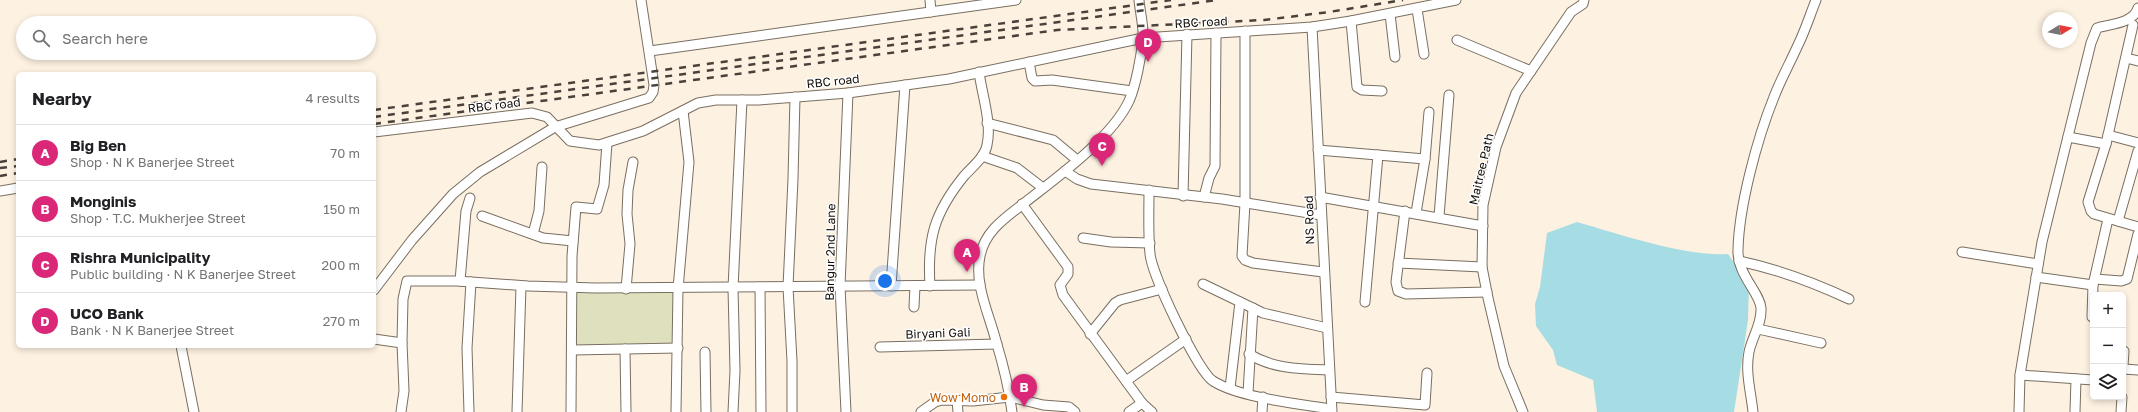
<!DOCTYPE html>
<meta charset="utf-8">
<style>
body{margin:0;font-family:"Golos Text",sans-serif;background:#f2f2f2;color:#202124}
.controls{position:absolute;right:12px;bottom:12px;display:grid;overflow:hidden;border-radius:6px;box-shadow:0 2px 6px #0003}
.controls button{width:36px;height:36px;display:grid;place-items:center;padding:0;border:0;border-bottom:1px solid #e0e0e0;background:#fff;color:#202124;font:20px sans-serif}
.compass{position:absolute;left:2042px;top:12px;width:36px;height:36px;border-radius:50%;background:#fff;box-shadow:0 2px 6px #0003;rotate:80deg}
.you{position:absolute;left:885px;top:281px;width:14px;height:14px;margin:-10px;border:3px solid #fff;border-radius:50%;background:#1a73e8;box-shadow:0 0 0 6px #1a73e833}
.badge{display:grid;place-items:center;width:26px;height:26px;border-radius:50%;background:#db2777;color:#fff;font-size:13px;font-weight:700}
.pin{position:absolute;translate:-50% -33px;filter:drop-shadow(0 1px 2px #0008)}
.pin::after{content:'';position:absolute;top:21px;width:14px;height:12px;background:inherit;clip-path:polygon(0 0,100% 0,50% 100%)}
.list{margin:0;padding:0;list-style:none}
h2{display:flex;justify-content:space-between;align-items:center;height:52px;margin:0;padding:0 16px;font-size:17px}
h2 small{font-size:13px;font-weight:400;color:#757577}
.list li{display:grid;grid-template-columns:26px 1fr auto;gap:12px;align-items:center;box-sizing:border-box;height:56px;padding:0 16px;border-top:1px solid #e0e0e0}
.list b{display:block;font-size:15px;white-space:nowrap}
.list p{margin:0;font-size:13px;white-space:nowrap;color:#757577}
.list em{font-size:13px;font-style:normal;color:#757577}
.icon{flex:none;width:22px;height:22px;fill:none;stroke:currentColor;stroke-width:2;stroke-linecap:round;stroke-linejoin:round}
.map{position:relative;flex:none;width:2138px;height:412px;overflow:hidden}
.search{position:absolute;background:#fff;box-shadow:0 2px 6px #0003;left:16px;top:16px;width:360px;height:44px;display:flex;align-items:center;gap:10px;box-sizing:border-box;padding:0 14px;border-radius:22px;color:#757577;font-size:15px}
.panel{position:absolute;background:#fff;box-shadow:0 2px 6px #0003;left:16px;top:72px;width:360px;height:276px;border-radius:6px}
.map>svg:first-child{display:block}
.green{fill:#dfe1be}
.water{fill:#a6dce3}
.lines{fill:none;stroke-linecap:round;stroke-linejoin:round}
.minor-casing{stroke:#796f61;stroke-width:11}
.minor{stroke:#fff;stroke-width:9}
.rail{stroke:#48423b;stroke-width:2.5;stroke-dasharray:7 7;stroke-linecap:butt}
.food-dot{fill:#e8710a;stroke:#fff;stroke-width:1.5}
.labels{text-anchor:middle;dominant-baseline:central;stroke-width:3;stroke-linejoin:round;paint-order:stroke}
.street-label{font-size:12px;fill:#120e09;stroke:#fff}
.food-label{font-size:12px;fill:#c56008;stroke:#fff;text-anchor:end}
</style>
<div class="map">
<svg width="2138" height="412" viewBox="0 0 2138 412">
<rect width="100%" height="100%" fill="#fdf1e1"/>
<polygon class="green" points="574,288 678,289 678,348 573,350"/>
<path class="water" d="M1577 222C1619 234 1686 257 1728 254L1749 284 1748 320 1734 412H1597L1593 380 1557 365 1553 350 1536 326 1535 304 1540 287 1547 233Z"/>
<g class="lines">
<defs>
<g id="minor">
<polyline points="930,0 931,12"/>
<polyline points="1417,9 1424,54"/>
<polyline points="1390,14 1395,57"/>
<polyline points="1351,21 1357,87 1362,90 1382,91"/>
<polyline points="1312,27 1332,412"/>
<polyline points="1245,31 1245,203 1242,256 1245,260 1253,263 1323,272"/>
<polyline points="1457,40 1531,71"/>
<polyline points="650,51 1016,0"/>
<polyline points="2126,58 2138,61"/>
<polyline points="1029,62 1032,78 1035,81 1052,80 1132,91"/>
<polyline points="987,123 1053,140 1077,160"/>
<polyline points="374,132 532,113 547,117 570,141 599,145 643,131 698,103 716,100 759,100 848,93 949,79 1143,38 1312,27 1351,21 1456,0"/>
<polyline points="2108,135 2138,143"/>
<polyline points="2068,137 2106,144 2088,202 2091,211 2094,214 2138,227"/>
<polyline points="2106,144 2133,25"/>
<polyline points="1318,150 1425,159"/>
<polyline points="982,156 1017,168 1043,188"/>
<polyline points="1065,171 1077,179 1091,184 1222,199 1321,215"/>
<path d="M1149 190C1149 211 1148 233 1150 254 1152 275 1197 370 1213 381 1240 398 1300 404 1331 409"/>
<polyline points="0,191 18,188"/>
<polyline points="1183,196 1187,34"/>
<polyline points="1204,197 1209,178 1215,166 1216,33"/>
<polyline points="1320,197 1483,226"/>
<polyline points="1022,204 1068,267 1068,274 1060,285 1063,295 1142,403"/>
<polyline points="1405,211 1396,282 1398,291 1406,294 1487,292"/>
<polyline points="1416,213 1425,159 1429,112"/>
<polyline points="482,216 543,238 573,241"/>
<polyline points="1439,216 1449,95"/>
<polyline points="2118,221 2138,151"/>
<polyline points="533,234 539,211 542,167"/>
<polyline points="1083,238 1111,242 1150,243"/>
<polyline points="1962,252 2038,264"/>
<path d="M1739 261C1777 269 1815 283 1849 299"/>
<polyline points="1398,263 1482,267"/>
<polyline points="2036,277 2093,285"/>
<polyline points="2095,279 2121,281 2127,279 2138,234"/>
<polyline points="460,281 466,211 470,198"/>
<polyline points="1203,284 1263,313 1327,328"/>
<polyline points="891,286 905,85"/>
<path d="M930 286C927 239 934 213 964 176 972 167 985 157 987 145 992 123 982 95 979 72"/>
<polyline points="760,287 761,412"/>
<polyline points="626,289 630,244 627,214 628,190 633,162"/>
<polyline points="374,290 412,240 453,194 480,172 555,127 649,98 653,92 654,85 641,0"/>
<polyline points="1365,302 1378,155"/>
<polyline points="914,307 915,286"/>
<polyline points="2092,317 2093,285 2108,219"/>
<polyline points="1758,329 1821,343"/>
<polyline points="1090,334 1115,303 1120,300 1162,289"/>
<polyline points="374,339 402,343 403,299 407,281 457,281 528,286 596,288 980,285"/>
<polyline points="181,346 194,412"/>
<polyline points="880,347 997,344"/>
<polyline points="625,349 626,412"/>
<polyline points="573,350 678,348"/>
<polyline points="705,352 706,412"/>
<path d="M1249 354C1273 369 1301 369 1329 370"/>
<polyline points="2123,366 2124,351"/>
<polyline points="2123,369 2138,370"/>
<polyline points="2020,375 2093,380"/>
<polyline points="1126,381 1186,339"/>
<polyline points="1230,388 1240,302"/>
<polyline points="1248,393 1253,308"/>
<polyline points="1331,397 1425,405 1427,373"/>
<polyline points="957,400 958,412"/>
<polyline points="401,412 404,391 402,343"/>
<polyline points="469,412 467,348 471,282"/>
<polyline points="517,412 521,286"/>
<polyline points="571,412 572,256 576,207 597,209 604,185 607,143"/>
<polyline points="676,412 678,289 689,162 683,111"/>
<polyline points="733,412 735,371 733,288 742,100"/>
<polyline points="792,412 792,361 788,287 793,179 795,97"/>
<polyline points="846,412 840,286 848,93"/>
<polyline points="921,412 935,402 942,400 973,401 1010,397 1043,405 1069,407 1075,412"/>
<path d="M1012 412C1009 388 1003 364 996 341 989 314 974 284 980 256 985 231 1005 218 1023 204 1056 178 1111 139 1129 101 1136 85 1141 57 1143 39 1144 27 1140 12 1139 0"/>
<polyline points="1129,412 1142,403 1152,412"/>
<polyline points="1262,412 1263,397"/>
<polyline points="1523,412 1504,366 1488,298 1482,267 1483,205 1496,147 1516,93 1571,12 1583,4 1584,0"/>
<path d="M1753 412C1751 392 1745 372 1749 352 1752 337 1762 324 1761 308 1760 293 1737 274 1738 250 1739 206 1757 139 1774 97 1781 79 1790 63 1798 45 1805 31 1810 15 1816 0"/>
<path d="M2019 412 2020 375 2042 242 2091 43 2097 28C2111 24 2134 23 2138 8"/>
<polyline points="2075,412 2076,379"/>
<polyline points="2121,412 2122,397"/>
</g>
</defs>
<use href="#minor" class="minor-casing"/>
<use href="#minor" class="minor"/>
<g class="rail">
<polyline points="374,110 1171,0"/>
<polyline points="374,117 1217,0"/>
<polyline points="374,124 1057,30 1264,20 1329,12 1403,0"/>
<polyline points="0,162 18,159"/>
<polyline points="0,168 18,166"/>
<polyline points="0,176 18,173"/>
</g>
</g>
<circle class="food-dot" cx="1004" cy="397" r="4"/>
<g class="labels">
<g class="street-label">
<text transform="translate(1201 22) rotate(-3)">RBC road</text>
<text transform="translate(833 81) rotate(-6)">RBC road</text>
<text transform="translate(494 105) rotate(-7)">RBC road</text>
<text transform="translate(1481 169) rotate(-77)">Maitree Path</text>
<text transform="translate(1309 220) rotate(-92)">NS Road</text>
<text transform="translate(830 252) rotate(-89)">Bangur 2nd Lane</text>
<text transform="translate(938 333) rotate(-2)">Biryani Gali</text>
</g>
<g class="food-label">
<text x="996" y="397">Wow Momo</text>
</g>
</g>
</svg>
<div class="controls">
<button>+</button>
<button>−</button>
<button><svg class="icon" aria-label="layers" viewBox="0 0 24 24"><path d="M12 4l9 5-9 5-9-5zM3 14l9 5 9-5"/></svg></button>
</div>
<svg class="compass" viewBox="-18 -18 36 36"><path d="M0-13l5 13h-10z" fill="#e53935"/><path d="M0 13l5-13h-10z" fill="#757577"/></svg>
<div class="you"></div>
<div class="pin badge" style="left:967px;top:272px">A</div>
<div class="pin badge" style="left:1024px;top:407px">B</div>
<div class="pin badge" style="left:1102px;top:166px">C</div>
<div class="pin badge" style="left:1148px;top:62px">D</div>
<div class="search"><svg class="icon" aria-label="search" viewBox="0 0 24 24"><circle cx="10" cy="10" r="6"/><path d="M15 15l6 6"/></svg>Search here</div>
<section class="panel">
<h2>Nearby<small>4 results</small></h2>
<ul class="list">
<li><span class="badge">A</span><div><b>Big Ben</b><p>Shop · N K Banerjee Street</p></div><em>70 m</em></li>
<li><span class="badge">B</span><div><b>Monginis</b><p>Shop · T.C. Mukherjee Street</p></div><em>150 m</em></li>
<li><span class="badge">C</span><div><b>Rishra Municipality</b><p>Public building · N K Banerjee Street</p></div><em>200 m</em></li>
<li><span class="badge">D</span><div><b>UCO Bank</b><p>Bank · N K Banerjee Street</p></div><em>270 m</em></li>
</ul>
</section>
</div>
